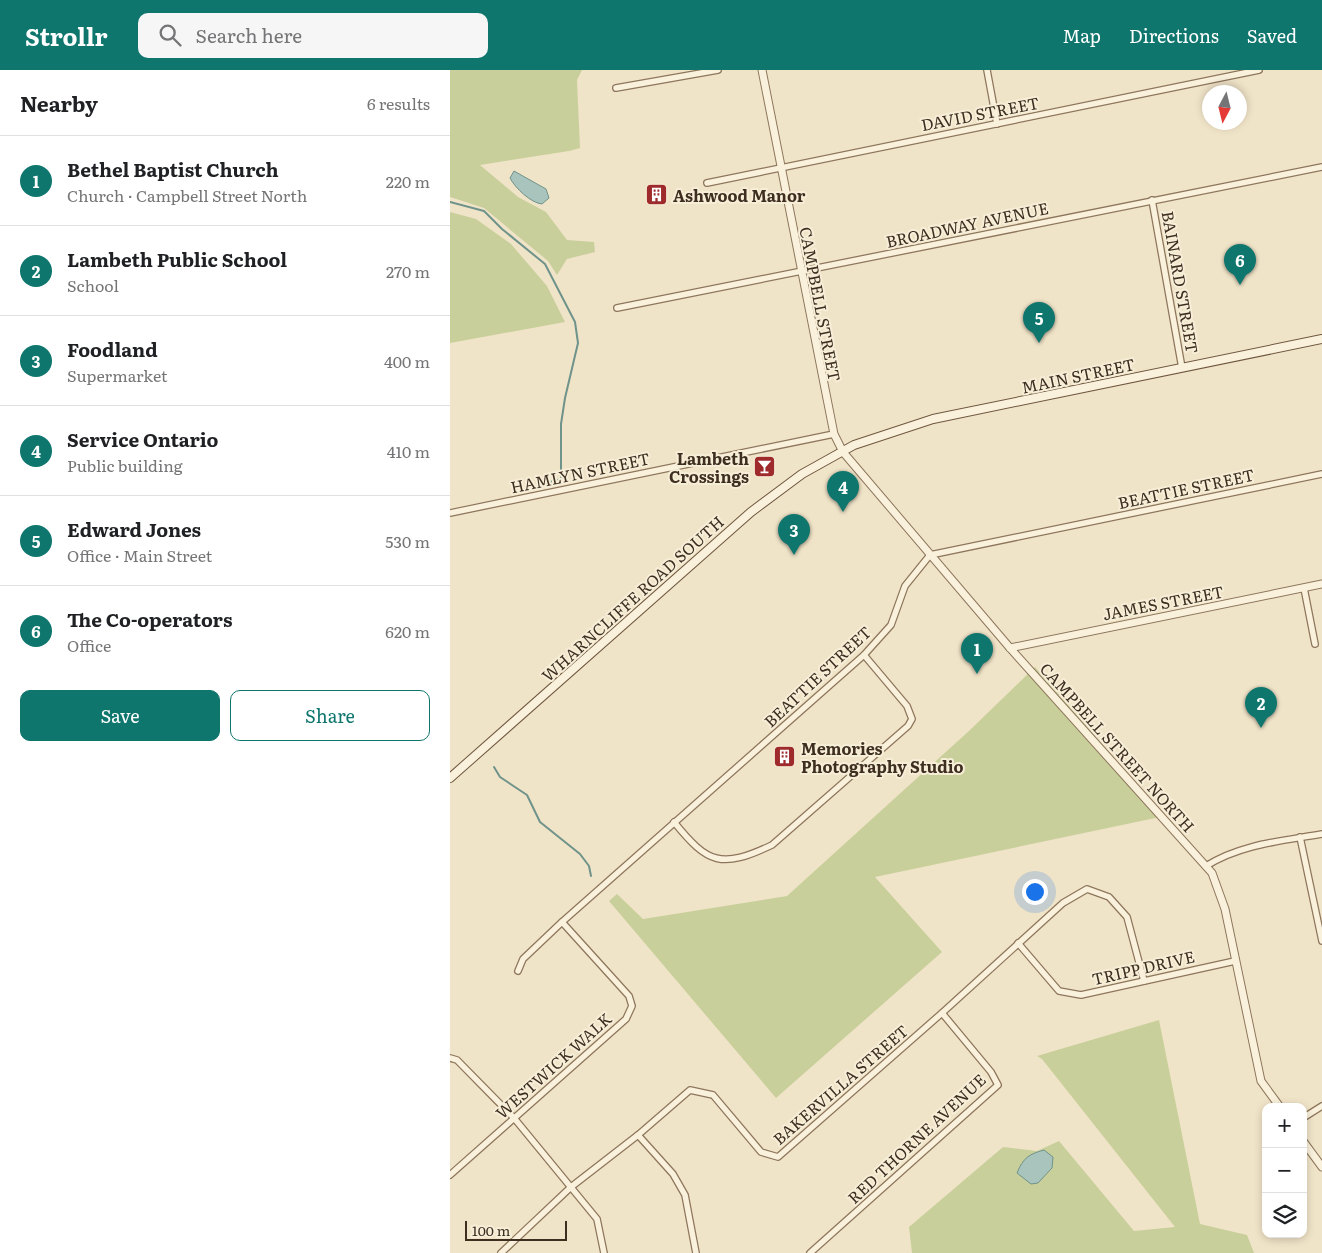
<!DOCTYPE html>
<meta charset="utf-8">
<style>
body{margin:0;font-family:Literata,serif;background:#f6f6f6;color:#202124}
.controls{position:absolute;right:15px;bottom:15px;display:grid;overflow:hidden;border-radius:10px;box-shadow:0 2px 8px #0003}
.controls button{width:45px;height:45px;display:grid;place-items:center;padding:0;border:0;border-bottom:1px solid #e0e0e0;background:#fff;color:#202124;font:25px sans-serif}
.compass{position:absolute;left:752px;top:15px;width:45px;height:45px;border-radius:50%;background:#fff;box-shadow:0 2px 8px #0003;rotate:187deg}
.scale{position:absolute;left:15px;bottom:12px;width:102px;box-sizing:border-box;padding-left:5px;border:2px solid #3d2e20;border-top:0;font-size:14px;line-height:18px;white-space:nowrap;color:#3d2e20;-webkit-text-stroke:4px #f7eed8;paint-order:stroke}
.you{position:absolute;left:584px;top:821px;width:18px;height:18px;margin:-12px;border:4px solid #fff;border-radius:50%;background:#1a73e8;box-shadow:0 0 0 8px #1a73e833}
.badge{display:grid;place-items:center;width:32px;height:32px;border-radius:50%;background:#0f766e;color:#fff;font-size:16px;font-weight:700}
.pin{position:absolute;translate:-50% -41px;filter:drop-shadow(0 1px 2px #0008)}
.pin::after{content:'';position:absolute;top:26px;width:18px;height:15px;background:inherit;clip-path:polygon(0 0,100% 0,50% 100%)}
.list{margin:0;padding:0;list-style:none}
h2{display:flex;justify-content:space-between;align-items:center;height:65px;margin:0;padding:0 20px;font-size:21px}
h2 small{font-size:16px;font-weight:400;color:#757577}
.list li{display:grid;grid-template-columns:32px 1fr auto;gap:15px;align-items:center;box-sizing:border-box;height:90px;padding:0 20px;border-top:1px solid #e0e0e0}
.list b{display:block;font-size:19px;white-space:nowrap}
.list p{margin:0;font-size:16px;white-space:nowrap;color:#757577}
.list em{font-size:16px;font-style:normal;color:#757577}
.actions{display:flex;gap:10px;padding:15px 20px}
.actions a{flex:1;padding:11px 0;border:1px solid #0f766e;border-radius:10px;text-align:center;font-size:18px;color:#0f766e}
.actions .main{background:#0f766e;color:#fff}
.icon{flex:none;width:28px;height:28px;fill:none;stroke:currentColor;stroke-width:2;stroke-linecap:round;stroke-linejoin:round}
.map{position:relative;flex:none;width:872px;height:1183px;overflow:hidden}
header{display:flex;align-items:center;gap:30px;box-sizing:border-box;height:70px;padding:0 25px;background:#0f766e;color:#fff}
header strong{font-size:24px}
nav{display:flex;gap:28px;margin-inline-start:auto;font-size:18px}
.search{width:350px;height:45px;background:#f6f6f6;display:flex;align-items:center;gap:12px;box-sizing:border-box;padding:0 18px;border-radius:10px;color:#757577;font-size:19px}
main{display:flex}
aside{flex:1;background:#fff}
.map>svg:first-child{display:block}
.green{fill:#c9cf9b}
.water{fill:#a9c4bc;stroke:#6f938a}
.lines{fill:none;stroke-linecap:round;stroke-linejoin:round}
.stream{stroke:#6f938a;stroke-width:2}
.minor-casing{stroke:#8d765c;stroke-width:8}
.tertiary-casing{stroke:#8d765c;stroke-width:9}
.secondary-casing{stroke:#6f573f;stroke-width:10}
.minor{stroke:#faf1dc;stroke-width:5.5}
.tertiary{stroke:#faf1dc;stroke-width:7}
.secondary{stroke:#faf1dc;stroke-width:8}
.labels{text-anchor:middle;dominant-baseline:central;stroke-width:4;stroke-linejoin:round;paint-order:stroke}
.street-label{font-size:16px;fill:#3d2e20;stroke:#f7eed8}
.poi-label{font-size:16px;font-weight:bold;fill:#3d2e20;stroke:#f7eed8;text-anchor:start}
</style>
<header>
<strong>Strollr</strong>
<div class="search"><svg class="icon" aria-label="search" viewBox="0 0 24 24"><circle cx="10" cy="10" r="6"/><path d="M15 15l6 6"/></svg>Search here</div>
<nav><a>Map</a><a>Directions</a><a>Saved</a></nav>
</header>
<main>
<aside>
<h2>Nearby<small>6 results</small></h2>
<ul class="list">
<li><span class="badge">1</span><div><b>Bethel Baptist Church</b><p>Church · Campbell Street North</p></div><em>220 m</em></li>
<li><span class="badge">2</span><div><b>Lambeth Public School</b><p>School</p></div><em>270 m</em></li>
<li><span class="badge">3</span><div><b>Foodland</b><p>Supermarket</p></div><em>400 m</em></li>
<li><span class="badge">4</span><div><b>Service Ontario</b><p>Public building</p></div><em>410 m</em></li>
<li><span class="badge">5</span><div><b>Edward Jones</b><p>Office · Main Street</p></div><em>530 m</em></li>
<li><span class="badge">6</span><div><b>The Co-operators</b><p>Office</p></div><em>620 m</em></li>
</ul>
<div class="actions"><a class="main">Save</a><a>Share</a></div>
</aside>
<div class="map">
<svg width="872" height="1183" viewBox="0 0 872 1183">
<rect width="100%" height="100%" fill="#f0e4c8"/>
<g class="green">
<polygon points="0,0 132,0 127,10 130,78 119,81 30,95 68,127 96,142 117,170 144,172 145,182 117,189 107,205 98,191 34,138 0,127"/>
<polygon points="0,142 26,149 61,174 97,216 115,252 0,273"/>
<polygon points="585,597 715,746 425,807 492,882 326,1028 159,831 167,824 193,849 337,826 520,660"/>
<polygon points="709,950 750,1154 797,1165 804,1183 462,1183 459,1157 553,1077 587,1081 609,1071 684,1161 725,1157 592,989 587,986"/>
</g>
<g class="water">
<path d="M64 101 96 119 99 128 92 134C81 133 65 118 60 108Z"/>
<path d="M594 1080 603 1087 602 1098 588 1113 581 1114 567 1103C573 1088 579 1084 594 1080Z"/>
</g>
<g class="lines">
<g class="stream">
<polyline points="0,132 34,141 52,159 95,194 125,252 128,273 115,328 111,354 111,409 89,415"/>
<polyline points="44,697 50,707 77,725 90,752 130,784 139,796 141,806"/>
</g>
<defs>
<g id="minor">
<polyline points="537,0 547,54"/>
<polyline points="166,18 268,0"/>
<polyline points="257,113 809,0"/>
<polyline points="702,130 732,298"/>
<polyline points="167,238 872,97"/>
<polyline points="0,443 384,364"/>
<polyline points="854,518 865,574"/>
<path d="M224 752C258 794 271 799 322 775L458 656 462 649 457 636 414 585"/>
<polyline points="850,767 872,871"/>
<path d="M756 796C791 774 832 771 872 764"/>
<polyline points="568,873 609,921 631,925 785,891"/>
<polyline points="68,901 73,889 112,852 414,585 441,555 455,516 480,485 872,404"/>
<polyline points="0,988 7,990 64,1048 147,1149 154,1183"/>
<polyline points="853,1048 872,1036"/>
<polyline points="188,1065 223,1104 235,1125 246,1183"/>
<polyline points="0,1105 176,949 182,936 179,926 112,852"/>
<polyline points="51,1183 121,1117 188,1065 240,1020 263,1025 311,1082 328,1087 492,943 613,833 637,819 659,827 677,847 694,911"/>
<polyline points="360,1183 548,1015 541,1002 492,943"/>
</g>
<g id="tertiary">
<polyline points="312,0 384,364 393,382 560,578 762,803 775,839 811,1011 830,1037"/>
<polyline points="560,578 872,514"/>
<polyline points="853,1071 872,1097"/>
</g>
<polyline id="secondary" points="0,708 301,442 352,404 404,375 483,349 872,269"/>
</defs>
<use href="#minor" class="minor-casing"/>
<use href="#tertiary" class="tertiary-casing"/>
<use href="#secondary" class="secondary-casing"/>
<use href="#minor" class="minor"/>
<use href="#tertiary" class="tertiary"/>
<use href="#secondary" class="secondary"/>
</g>
<defs>
<symbol id="building-square" viewBox="-11 -11 22 22"><rect x="-9" y="-9" width="18" height="18" rx="4" fill="#9e2a2b" stroke="#f7eed8"/><path d="M-4-6H4V6H1V3H-1V6H-4ZM-2.5-4.3h1.7v1.8h-1.7ZM.8-4.3h1.7v1.8H.8ZM-2.5-1h1.7V.8h-1.7ZM.8-1h1.7V.8H.8Z" fill="#fff"/></symbol>
<symbol id="bar-square" viewBox="-11 -11 22 22"><rect x="-9" y="-9" width="18" height="18" rx="4" fill="#9e2a2b" stroke="#f7eed8"/><path d="M-6-5H6L.8 .8V4.5H3.5V6h-7V4.5H-.8V.8Z" fill="#fff"/></symbol>
</defs>
<g fill-rule="evenodd">
<use href="#building-square" x="194" y="112" width="25" height="25"/>
<use href="#bar-square" x="302" y="384" width="25" height="25"/>
<use href="#building-square" x="322" y="674" width="25" height="25"/>
</g>
<g class="labels">
<g class="street-label">
<text transform="translate(530 43) rotate(-11)">DAVID STREET</text>
<text transform="translate(517 154) rotate(-12)">BROADWAY AVENUE</text>
<text transform="translate(731 212) rotate(80)">BAINARD STREET</text>
<text transform="translate(371 234) rotate(79)">CAMPBELL STREET</text>
<text transform="translate(628 305) rotate(-12)">MAIN STREET</text>
<text transform="translate(130 402) rotate(-12)">HAMLYN STREET</text>
<text transform="translate(736 418) rotate(-12)">BEATTIE STREET</text>
<text transform="translate(182 528) rotate(-42)">WHARNCLIFFE ROAD SOUTH</text>
<text transform="translate(713 532) rotate(-11)">JAMES STREET</text>
<text transform="translate(367 606) rotate(-43)">BEATTIE STREET</text>
<text transform="translate(668 677) rotate(48)">CAMPBELL STREET NORTH</text>
<text transform="translate(693 897) rotate(-13)">TRIPP DRIVE</text>
<text transform="translate(103 995) rotate(-42)">WESTWICK WALK</text>
<text transform="translate(390 1014) rotate(-41)">BAKERVILLA STREET</text>
<text transform="translate(466 1068) rotate(-43)">RED THORNE AVENUE</text>
</g>
<g class="poi-label">
<text x="223" y="125">Ashwood Manor</text>
<text x="299" y="388" text-anchor="end">Lambeth<tspan x="299" dy="18">Crossings</tspan></text>
<text x="351" y="678">Memories<tspan x="351" dy="18">Photography Studio</tspan></text>
</g>
</g>
</svg>
<div class="controls">
<button>+</button>
<button>−</button>
<button><svg class="icon" aria-label="layers" viewBox="0 0 24 24"><path d="M12 4l9 5-9 5-9-5zM3 14l9 5 9-5"/></svg></button>
</div>
<svg class="compass" viewBox="-18 -18 36 36"><path d="M0-13l5 13h-10z" fill="#e53935"/><path d="M0 13l5-13h-10z" fill="#757577"/></svg>
<div class="scale">100 m</div>
<div class="you"></div>
<div class="pin badge" style="left:527px;top:604px">1</div>
<div class="pin badge" style="left:811px;top:658px">2</div>
<div class="pin badge" style="left:344px;top:485px">3</div>
<div class="pin badge" style="left:393px;top:442px">4</div>
<div class="pin badge" style="left:589px;top:273px">5</div>
<div class="pin badge" style="left:790px;top:215px">6</div>
</div>
</main>
